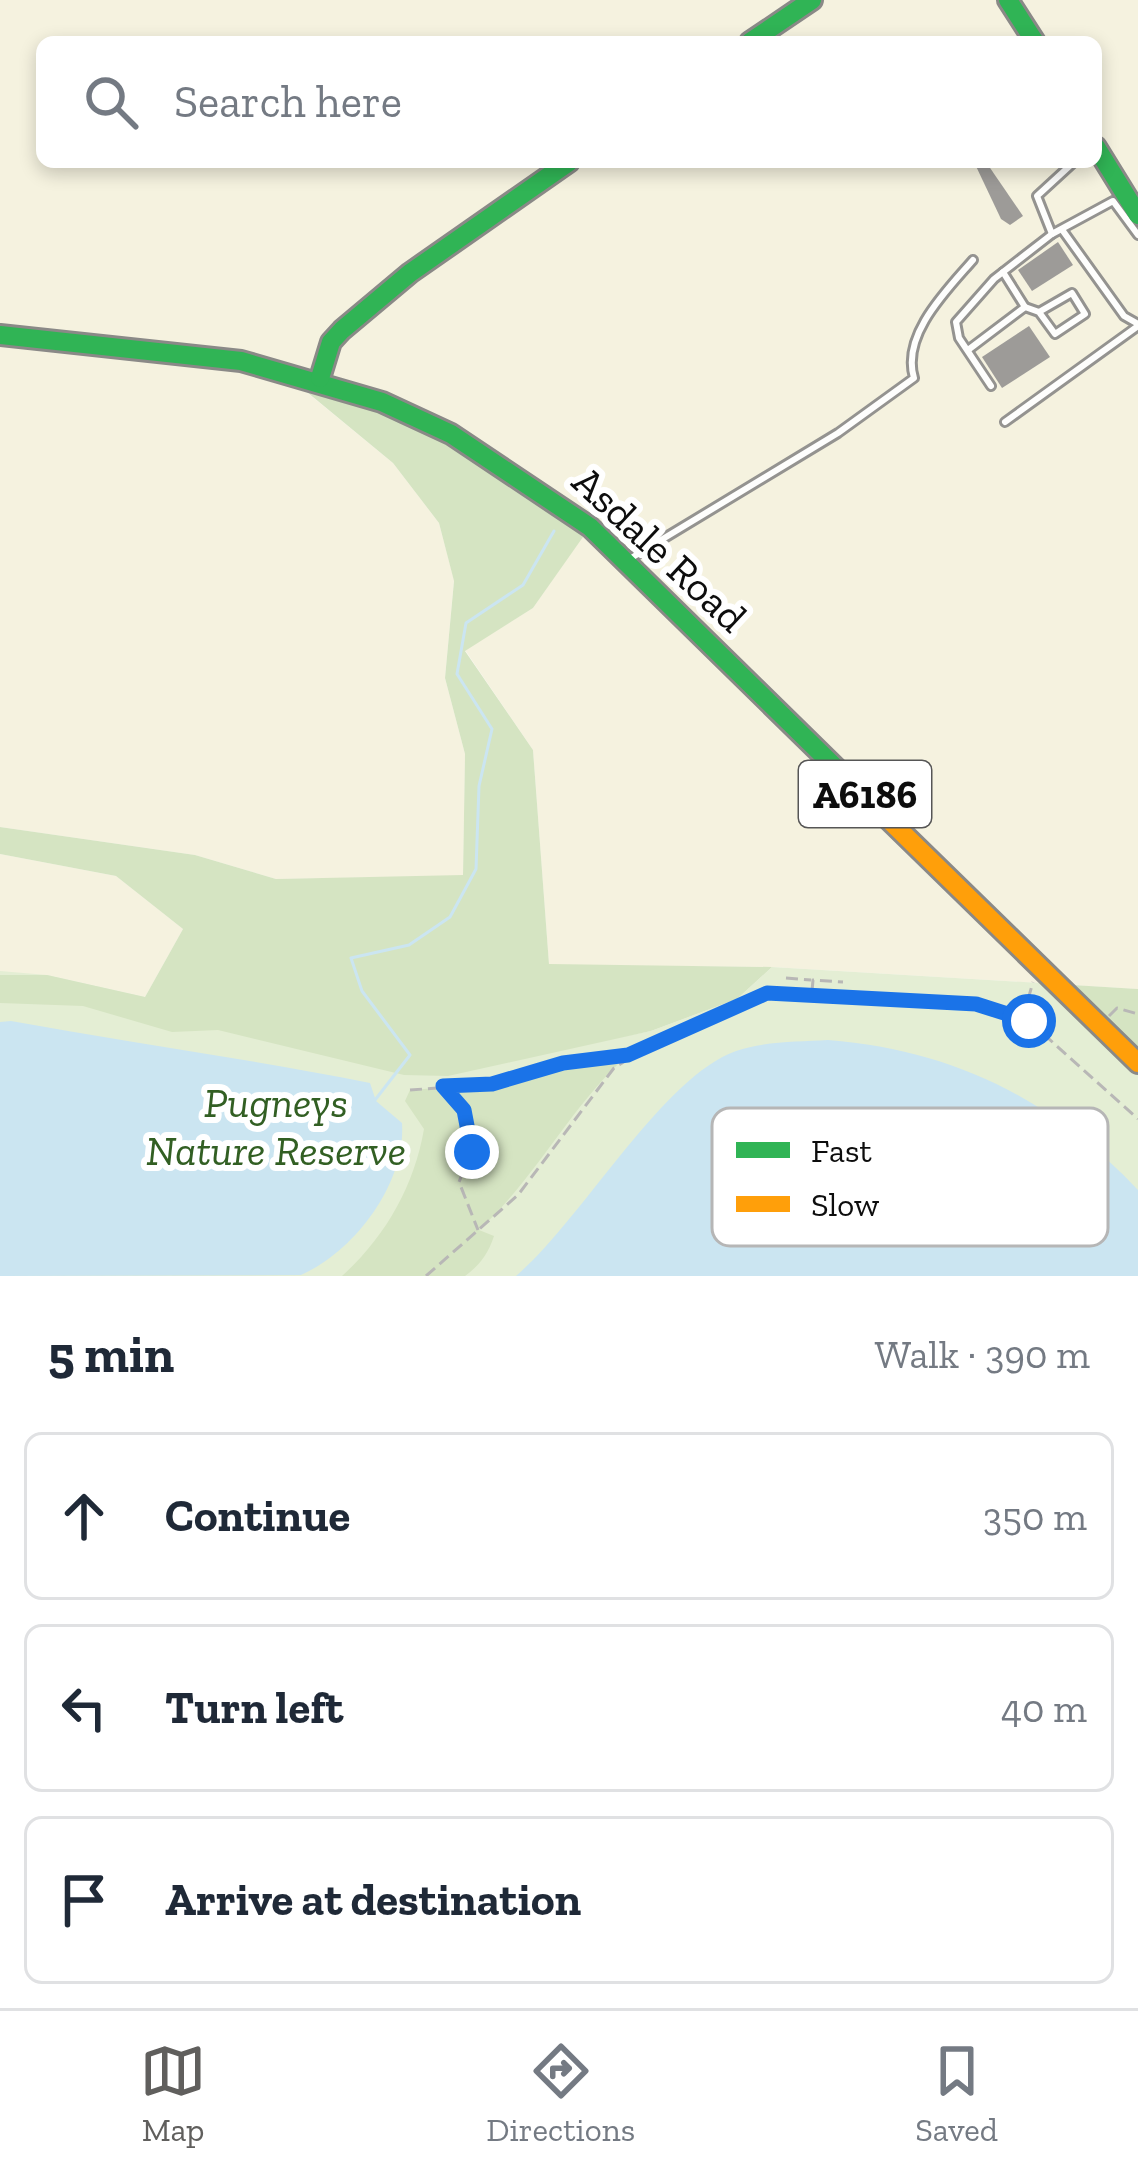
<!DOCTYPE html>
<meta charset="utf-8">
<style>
body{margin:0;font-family:"Zilla Slab",serif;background:#f6f6f7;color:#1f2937}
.stop{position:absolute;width:36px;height:36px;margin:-27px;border:9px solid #1a73e8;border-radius:50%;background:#fff}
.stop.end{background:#1a73e8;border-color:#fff;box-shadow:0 3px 12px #0008}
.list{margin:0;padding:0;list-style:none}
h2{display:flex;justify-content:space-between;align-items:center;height:156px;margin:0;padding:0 48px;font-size:51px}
h2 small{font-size:39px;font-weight:400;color:#747a83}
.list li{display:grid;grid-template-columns:78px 1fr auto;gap:36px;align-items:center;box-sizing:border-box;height:168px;margin:0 24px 24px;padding:0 24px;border:3px solid #e0e1e3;border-radius:18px}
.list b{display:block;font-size:45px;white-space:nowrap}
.list em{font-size:39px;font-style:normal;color:#747a83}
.icon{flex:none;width:66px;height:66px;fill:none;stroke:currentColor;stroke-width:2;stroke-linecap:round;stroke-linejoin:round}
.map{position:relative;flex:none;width:1138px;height:1276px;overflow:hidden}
.search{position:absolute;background:#fff;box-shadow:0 6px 18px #0003;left:36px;right:36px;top:36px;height:132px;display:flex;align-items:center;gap:30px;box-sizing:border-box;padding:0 42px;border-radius:18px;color:#747a83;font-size:45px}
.sheet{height:732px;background:#fff}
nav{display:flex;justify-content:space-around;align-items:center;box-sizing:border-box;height:168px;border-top:3px solid #e0e1e3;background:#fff;font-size:33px;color:#747a83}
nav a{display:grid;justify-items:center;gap:6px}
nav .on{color:#605f5d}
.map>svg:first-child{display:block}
.farmland{fill:#f5f2df;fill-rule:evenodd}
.green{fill:#e4eed4}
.forest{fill:#d5e4c2}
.water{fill:#cbe5f1}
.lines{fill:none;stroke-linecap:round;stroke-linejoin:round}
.stream{stroke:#cbe5f1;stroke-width:3}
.building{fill:#9d9b98}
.lane-casing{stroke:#949390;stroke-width:12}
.fast-casing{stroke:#8a8987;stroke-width:24}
.slow-casing{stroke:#8a8987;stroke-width:24}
.path{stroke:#b8b7b6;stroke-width:3;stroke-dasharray:12 6;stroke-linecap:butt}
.lane{stroke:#fefefd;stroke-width:6}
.fast{stroke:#30b455;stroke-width:18}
.slow{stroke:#ff9f0a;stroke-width:18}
.route{stroke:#1a73e8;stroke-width:15}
.labels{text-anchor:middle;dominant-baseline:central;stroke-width:12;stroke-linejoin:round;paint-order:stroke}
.shield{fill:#fff;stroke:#565656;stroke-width:3}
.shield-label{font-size:39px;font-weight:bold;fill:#0d0d0d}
.street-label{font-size:42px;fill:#0d0d0d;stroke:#fff}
.park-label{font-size:42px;font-style:italic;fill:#325f23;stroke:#fff}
.key{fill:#fff;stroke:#b6b6b6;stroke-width:3}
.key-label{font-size:33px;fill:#0d0d0d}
</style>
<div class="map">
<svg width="1138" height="1276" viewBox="0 0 1138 1276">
<rect width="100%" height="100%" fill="#faf8f2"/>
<g class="farmland">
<path d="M0 0H1138V989L772 967 549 965 533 750 465 650 533 608 589 527 276 367 393 463 439 523 454 580 445 678 465 754 463 876 276 879 195 855 0 827ZM42 42H1096V162H42Z"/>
<polygon points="0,854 116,876 183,929 145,997 47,975 0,975"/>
</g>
<polygon class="green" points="772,967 1056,984 1138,1063 1138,1276 0,1276 0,971 47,975 145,997 570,1047 651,1031 737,999"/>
<g class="forest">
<polygon points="273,364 403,410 590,527 533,608 465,651 533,750 549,964 772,967 737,999 651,1031 448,1076 404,1075 218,1030 172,1032 83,1006 0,1003 0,975 47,975 145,997 183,929 116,876 0,854 0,827 195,855 276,879 463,875 465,754 445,678 454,581 439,523 393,463"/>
<polygon points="1056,984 1138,989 1138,1063"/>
<path d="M615 1053 628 1055C571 1105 537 1177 479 1230L494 1236C488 1254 480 1265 465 1276H342C385 1237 414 1187 424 1129L405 1101 410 1090 492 1084Z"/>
</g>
<g class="water">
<path d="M11 1021C131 1043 250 1059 370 1083L376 1101 402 1123C406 1183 355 1251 301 1275L0 1276V1022Z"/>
<path d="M828 1040C953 1050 1052 1099 1138 1190V1276H516C582 1220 662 1077 736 1051 764 1041 799 1042 828 1040Z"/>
</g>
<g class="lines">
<polyline class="stream" points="375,1100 410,1055 362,991 351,958 409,945 450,917 476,869 479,786 492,729 457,674 466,623 523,585 554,531"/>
</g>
<g class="building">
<polygon points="974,162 986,162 1023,216 1010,225 1001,219"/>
<polygon points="1058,242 1073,265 1032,291 1018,270"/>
<polygon points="1029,326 1050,357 1002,388 982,357"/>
</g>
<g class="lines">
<defs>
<g id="lane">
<polyline points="1074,162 1037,196 1052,234 1113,201 1138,235"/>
<polyline points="1063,231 1124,316 1138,324"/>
<polyline points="1003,272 1025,307"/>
<polyline points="968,350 1025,307 1039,312 1055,334 1085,314 1072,293 1039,312"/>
<polyline points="991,386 959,338 956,322 994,279 1052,234"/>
<polyline points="1005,422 1138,326"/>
<path d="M628 560 838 433 914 378C901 335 947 290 973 260"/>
</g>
<g id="fast">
<polyline points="1008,0 1035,42"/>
<polyline points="750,42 812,0"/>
<polyline points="1096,147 1138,215"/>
<polyline points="0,335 241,361 382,402 451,434 590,527 841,773"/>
<polyline points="320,378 331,342 342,330 410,273 569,162"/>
</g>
<polyline id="slow" points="841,773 1138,1063"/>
</defs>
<use href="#lane" class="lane-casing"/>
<use href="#fast" class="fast-casing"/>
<use href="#slow" class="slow-casing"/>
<g class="path">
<polyline points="786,978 811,980"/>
<polyline points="812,991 813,980 843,982"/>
<polyline points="1109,1016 1117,1008 1138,1014"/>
<polyline points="1023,1017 1033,982"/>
<path d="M444 1088C472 1119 475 1144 459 1182L478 1230"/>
<polyline points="410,1090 492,1084 563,1062 626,1055"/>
<polyline points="426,1276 518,1195 614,1068 673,1031 767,993 786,992 1000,1008 1029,1021 1138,1119"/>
</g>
<use href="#lane" class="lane"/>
<use href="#fast" class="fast"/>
<use href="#slow" class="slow"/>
</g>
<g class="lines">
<polyline class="route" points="472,1152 464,1110 443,1086 492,1084 563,1063 628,1055 767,993 976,1004 1029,1021"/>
</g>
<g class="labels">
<rect class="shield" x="799" y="761" width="132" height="66" rx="9"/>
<g class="shield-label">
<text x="865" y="794">A6186</text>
</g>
<g class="street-label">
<text transform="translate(660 549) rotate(43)">Asdale Road</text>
</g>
<g class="park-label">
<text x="276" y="1102">Pugneys<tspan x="276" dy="48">Nature Reserve</tspan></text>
</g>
</g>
<rect x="712" y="1108" width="396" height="138" rx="18" class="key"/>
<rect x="736" y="1142" width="54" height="16" fill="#30b455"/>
<rect x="736" y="1196" width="54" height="16" fill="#ff9f0a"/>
<g class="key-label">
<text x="811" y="1162">Fast</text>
<text x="811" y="1216">Slow</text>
</g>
</svg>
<div class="stop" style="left:1029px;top:1021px"></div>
<div class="stop end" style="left:472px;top:1152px"></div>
<div class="search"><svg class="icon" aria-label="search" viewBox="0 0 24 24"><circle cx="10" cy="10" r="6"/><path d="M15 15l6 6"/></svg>Search here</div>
</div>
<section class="sheet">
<h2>5 min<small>Walk · 390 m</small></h2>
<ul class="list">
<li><svg class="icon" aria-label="ahead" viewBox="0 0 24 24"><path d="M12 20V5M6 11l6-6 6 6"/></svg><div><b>Continue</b></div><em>350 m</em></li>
<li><svg class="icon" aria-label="left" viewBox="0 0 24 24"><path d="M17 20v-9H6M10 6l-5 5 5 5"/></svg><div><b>Turn left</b></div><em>40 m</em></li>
<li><svg class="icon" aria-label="arrive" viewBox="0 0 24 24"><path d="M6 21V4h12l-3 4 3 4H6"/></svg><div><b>Arrive at destination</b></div></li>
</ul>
</section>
<nav>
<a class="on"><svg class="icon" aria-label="map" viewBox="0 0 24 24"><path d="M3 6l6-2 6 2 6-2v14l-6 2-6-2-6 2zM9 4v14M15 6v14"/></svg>Map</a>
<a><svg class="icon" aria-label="directions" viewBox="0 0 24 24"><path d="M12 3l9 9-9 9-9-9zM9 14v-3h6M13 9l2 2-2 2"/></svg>Directions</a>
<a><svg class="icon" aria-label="saved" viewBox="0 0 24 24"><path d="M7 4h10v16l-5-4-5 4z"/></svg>Saved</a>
</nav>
